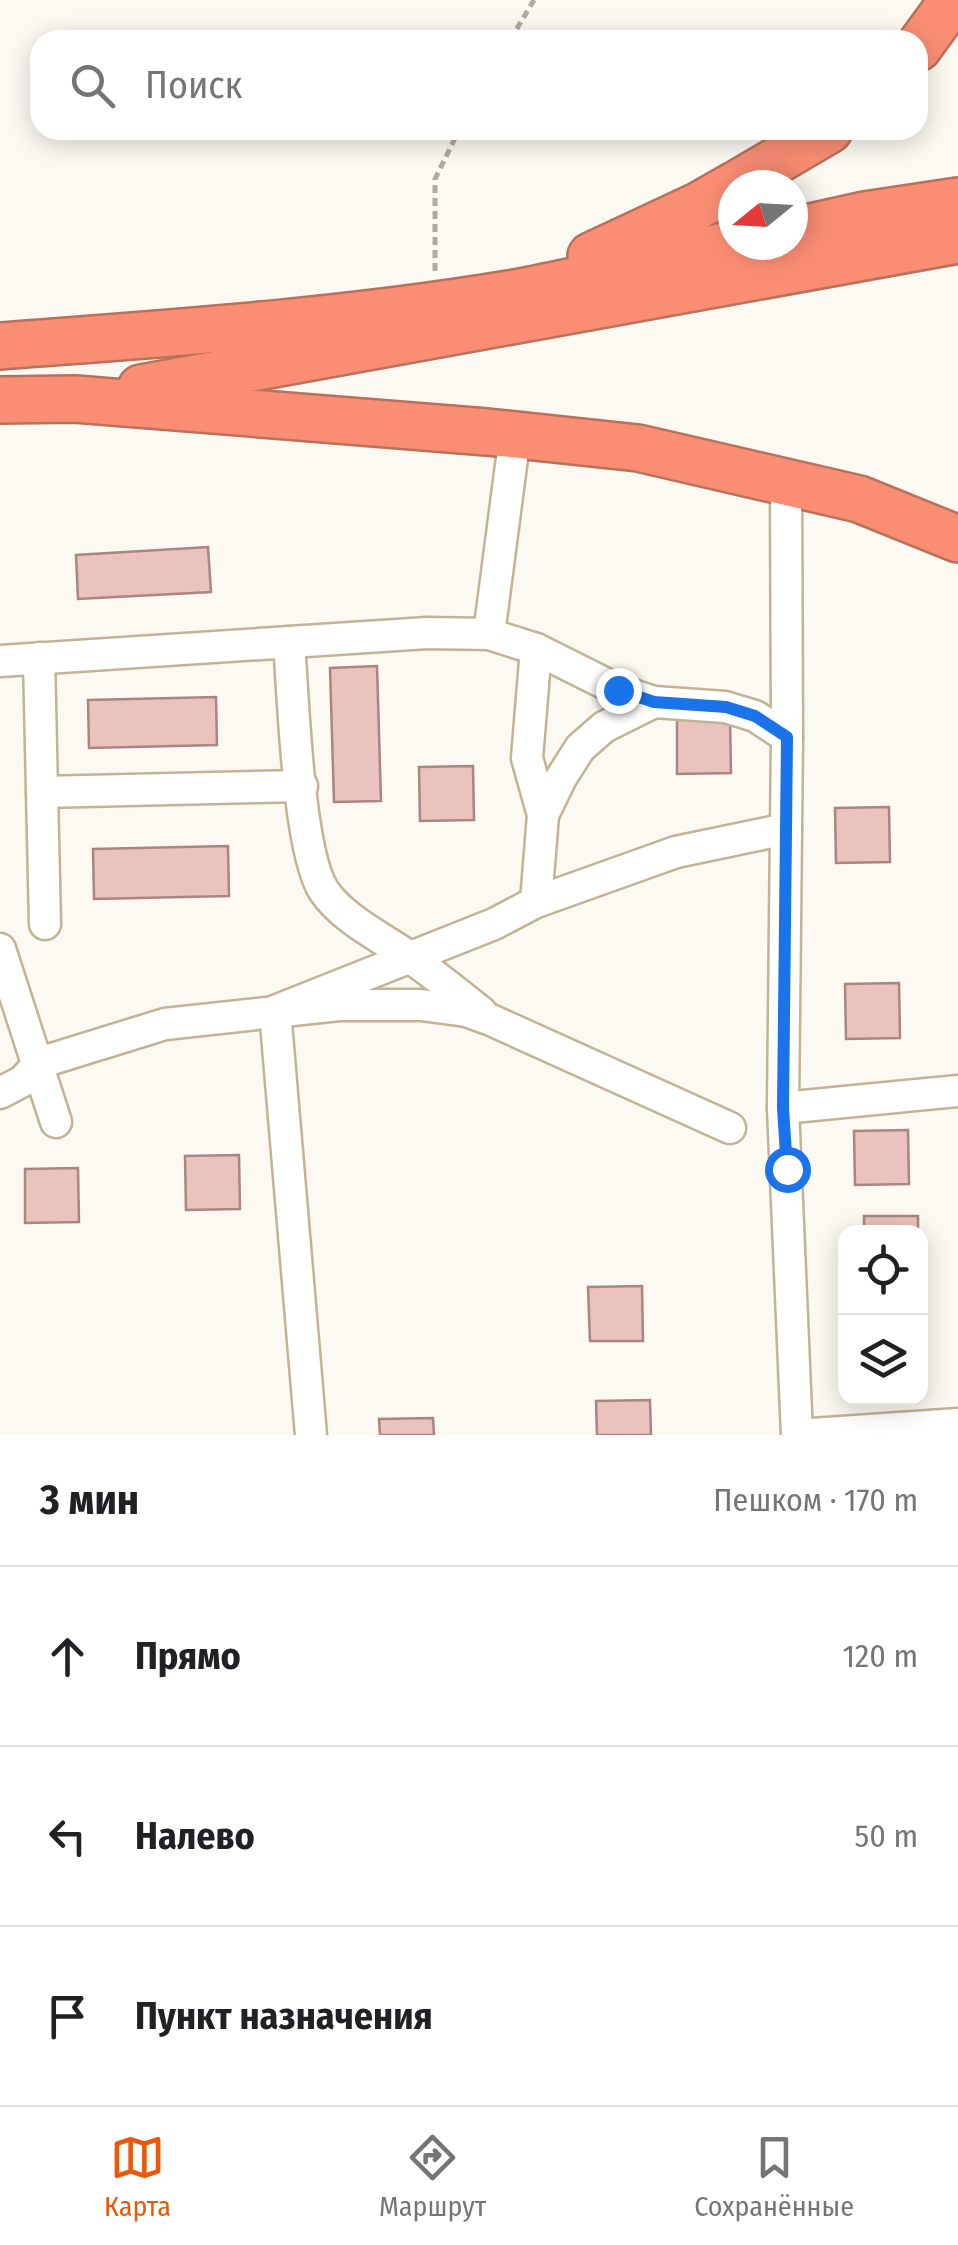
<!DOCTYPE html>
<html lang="ru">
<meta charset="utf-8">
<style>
body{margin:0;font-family:"Fira Sans Condensed",sans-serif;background:#f2f2f2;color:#202124}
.controls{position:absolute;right:30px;bottom:30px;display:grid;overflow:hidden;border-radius:20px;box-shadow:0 5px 25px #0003}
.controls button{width:90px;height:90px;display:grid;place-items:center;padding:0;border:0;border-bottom:2px solid #e0e0e0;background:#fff;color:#202124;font:50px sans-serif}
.compass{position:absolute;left:718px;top:170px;width:90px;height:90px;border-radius:50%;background:#fff;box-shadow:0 5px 25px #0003;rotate:252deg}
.stop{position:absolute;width:30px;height:30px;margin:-22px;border:8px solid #1a73e8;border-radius:50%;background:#fff}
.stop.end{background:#1a73e8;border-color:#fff;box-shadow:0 2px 10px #0008}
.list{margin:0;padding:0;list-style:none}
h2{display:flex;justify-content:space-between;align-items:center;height:130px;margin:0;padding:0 40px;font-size:42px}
h2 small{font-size:32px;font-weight:400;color:#757577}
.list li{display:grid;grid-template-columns:65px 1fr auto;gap:30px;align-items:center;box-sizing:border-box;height:180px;padding:0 40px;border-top:2px solid #e0e0e0}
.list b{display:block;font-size:38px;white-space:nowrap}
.list em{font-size:32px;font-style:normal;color:#757577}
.icon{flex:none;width:55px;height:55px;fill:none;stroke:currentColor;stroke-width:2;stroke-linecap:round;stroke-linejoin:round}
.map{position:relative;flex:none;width:958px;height:1435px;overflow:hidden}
.search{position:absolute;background:#fff;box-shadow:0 5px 25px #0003;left:30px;right:30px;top:30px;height:110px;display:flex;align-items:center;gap:25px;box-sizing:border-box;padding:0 35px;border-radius:30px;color:#757577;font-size:38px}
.sheet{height:670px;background:#fff}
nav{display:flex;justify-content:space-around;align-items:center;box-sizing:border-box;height:140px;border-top:2px solid #e0e0e0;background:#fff;font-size:28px;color:#757577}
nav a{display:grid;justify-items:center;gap:5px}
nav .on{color:#ea580c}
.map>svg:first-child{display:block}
.building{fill:#eac2be;stroke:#aa8582;stroke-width:2.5}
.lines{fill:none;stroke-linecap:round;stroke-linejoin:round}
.minor-casing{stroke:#c3b394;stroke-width:35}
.highway-casing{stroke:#b9715c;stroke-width:50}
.path{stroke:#afaba2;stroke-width:5;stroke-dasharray:8 5;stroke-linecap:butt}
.minor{stroke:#fff;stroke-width:30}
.highway{stroke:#fa8e74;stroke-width:45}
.route{stroke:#1a73e8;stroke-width:12}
</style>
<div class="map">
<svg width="958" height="1435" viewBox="0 0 958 1435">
<rect width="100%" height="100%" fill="#fcf9f3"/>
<g class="building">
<polygon points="208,547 211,592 78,599 76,555"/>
<polygon points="377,666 381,801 334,802 330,668"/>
<polygon points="216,697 217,745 89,748 88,700"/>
<polygon points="730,718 731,773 677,774 677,719"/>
<polygon points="473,766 474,820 420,821 419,767"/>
<polygon points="889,807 890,862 836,863 835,808"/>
<polygon points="228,846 229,896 94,899 93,849"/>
<polygon points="899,983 900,1038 846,1039 845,984"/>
<polygon points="908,1130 909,1184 855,1185 854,1131"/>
<polygon points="239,1155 240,1209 186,1210 185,1156"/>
<polygon points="78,1168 79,1222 25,1223 25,1169"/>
<rect x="864" y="1216" width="54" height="16"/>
<polygon points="642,1286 643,1341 590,1341 588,1287"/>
<polygon points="650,1400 651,1435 597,1435 596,1401"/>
<polygon points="433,1418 434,1435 380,1435 379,1419"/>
</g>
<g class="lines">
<defs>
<g id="minor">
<polyline points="786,483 787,737 783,1108 797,1435 958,1424"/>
<polyline points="489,634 515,435"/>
<path d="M289 642C293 695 298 852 324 891 343 919 381 937 408 956 434 974 457 993 481 1012"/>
<polyline points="536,649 527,758 543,815"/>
<polyline points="39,658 45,924"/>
<polyline points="0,661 427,633 489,634 536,649 618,690 654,702 725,707 755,716 787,737"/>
<polyline points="42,792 302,786"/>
<polyline points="536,902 543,815 561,778 580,748 604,727 654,702"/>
<polyline points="0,949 56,1122"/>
<polyline points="0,1093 23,1081 39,1063 165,1024 339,1005 421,1005 466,1011 491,1020 730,1128"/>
<polyline points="783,1108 958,1091"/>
<polyline points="311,1435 275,1011 494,924 536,902 676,852 786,829"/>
</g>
<g id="highway">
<polyline points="918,48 953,0"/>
<polyline points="735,185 829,130"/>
<polyline points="793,231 865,215 958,201"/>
<polyline points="591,256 698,206 733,186"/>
<path d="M0 346C170 333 341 322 509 294 584 281 659 260 733 244"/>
<polyline points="141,388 958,240"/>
<polyline points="0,400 75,399 487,432 638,448 859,499 958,539"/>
</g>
</defs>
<use href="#minor" class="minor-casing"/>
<use href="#highway" class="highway-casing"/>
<g class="path">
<polyline points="510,40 534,0"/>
<polyline points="435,271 435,179 459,130"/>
</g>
<use href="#minor" class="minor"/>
<use href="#highway" class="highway"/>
</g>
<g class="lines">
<polyline class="route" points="618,690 654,702 726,707 755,716 787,737 783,1108 787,1169"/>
</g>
</svg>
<div class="controls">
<button><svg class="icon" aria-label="locate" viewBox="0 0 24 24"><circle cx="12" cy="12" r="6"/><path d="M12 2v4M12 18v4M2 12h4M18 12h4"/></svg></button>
<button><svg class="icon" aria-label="layers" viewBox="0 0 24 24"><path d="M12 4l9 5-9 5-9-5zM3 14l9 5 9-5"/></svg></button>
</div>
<svg class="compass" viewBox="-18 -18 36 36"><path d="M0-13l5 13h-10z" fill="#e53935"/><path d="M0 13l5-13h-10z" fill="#757577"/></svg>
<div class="stop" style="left:787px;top:1169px"></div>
<div class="stop end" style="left:618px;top:690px"></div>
<div class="search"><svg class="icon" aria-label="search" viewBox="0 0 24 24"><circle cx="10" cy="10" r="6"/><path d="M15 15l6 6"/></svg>Поиск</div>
</div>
<section class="sheet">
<h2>3 мин<small>Пешком · 170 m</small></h2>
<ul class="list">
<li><svg class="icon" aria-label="ahead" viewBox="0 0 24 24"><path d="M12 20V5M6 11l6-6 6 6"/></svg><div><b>Прямо</b></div><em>120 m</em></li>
<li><svg class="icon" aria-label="left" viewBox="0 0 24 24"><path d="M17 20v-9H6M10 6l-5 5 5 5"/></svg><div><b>Налево</b></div><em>50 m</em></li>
<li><svg class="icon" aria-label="arrive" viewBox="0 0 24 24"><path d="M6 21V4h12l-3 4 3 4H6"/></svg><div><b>Пункт назначения</b></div></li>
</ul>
</section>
<nav>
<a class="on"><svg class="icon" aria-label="map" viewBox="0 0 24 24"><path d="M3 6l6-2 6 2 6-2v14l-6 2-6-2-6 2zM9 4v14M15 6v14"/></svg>Карта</a>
<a><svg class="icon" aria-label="directions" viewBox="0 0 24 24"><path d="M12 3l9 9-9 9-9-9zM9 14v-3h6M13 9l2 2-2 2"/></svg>Маршрут</a>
<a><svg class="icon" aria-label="saved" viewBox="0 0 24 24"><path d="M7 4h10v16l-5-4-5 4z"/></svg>Сохранённые</a>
</nav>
